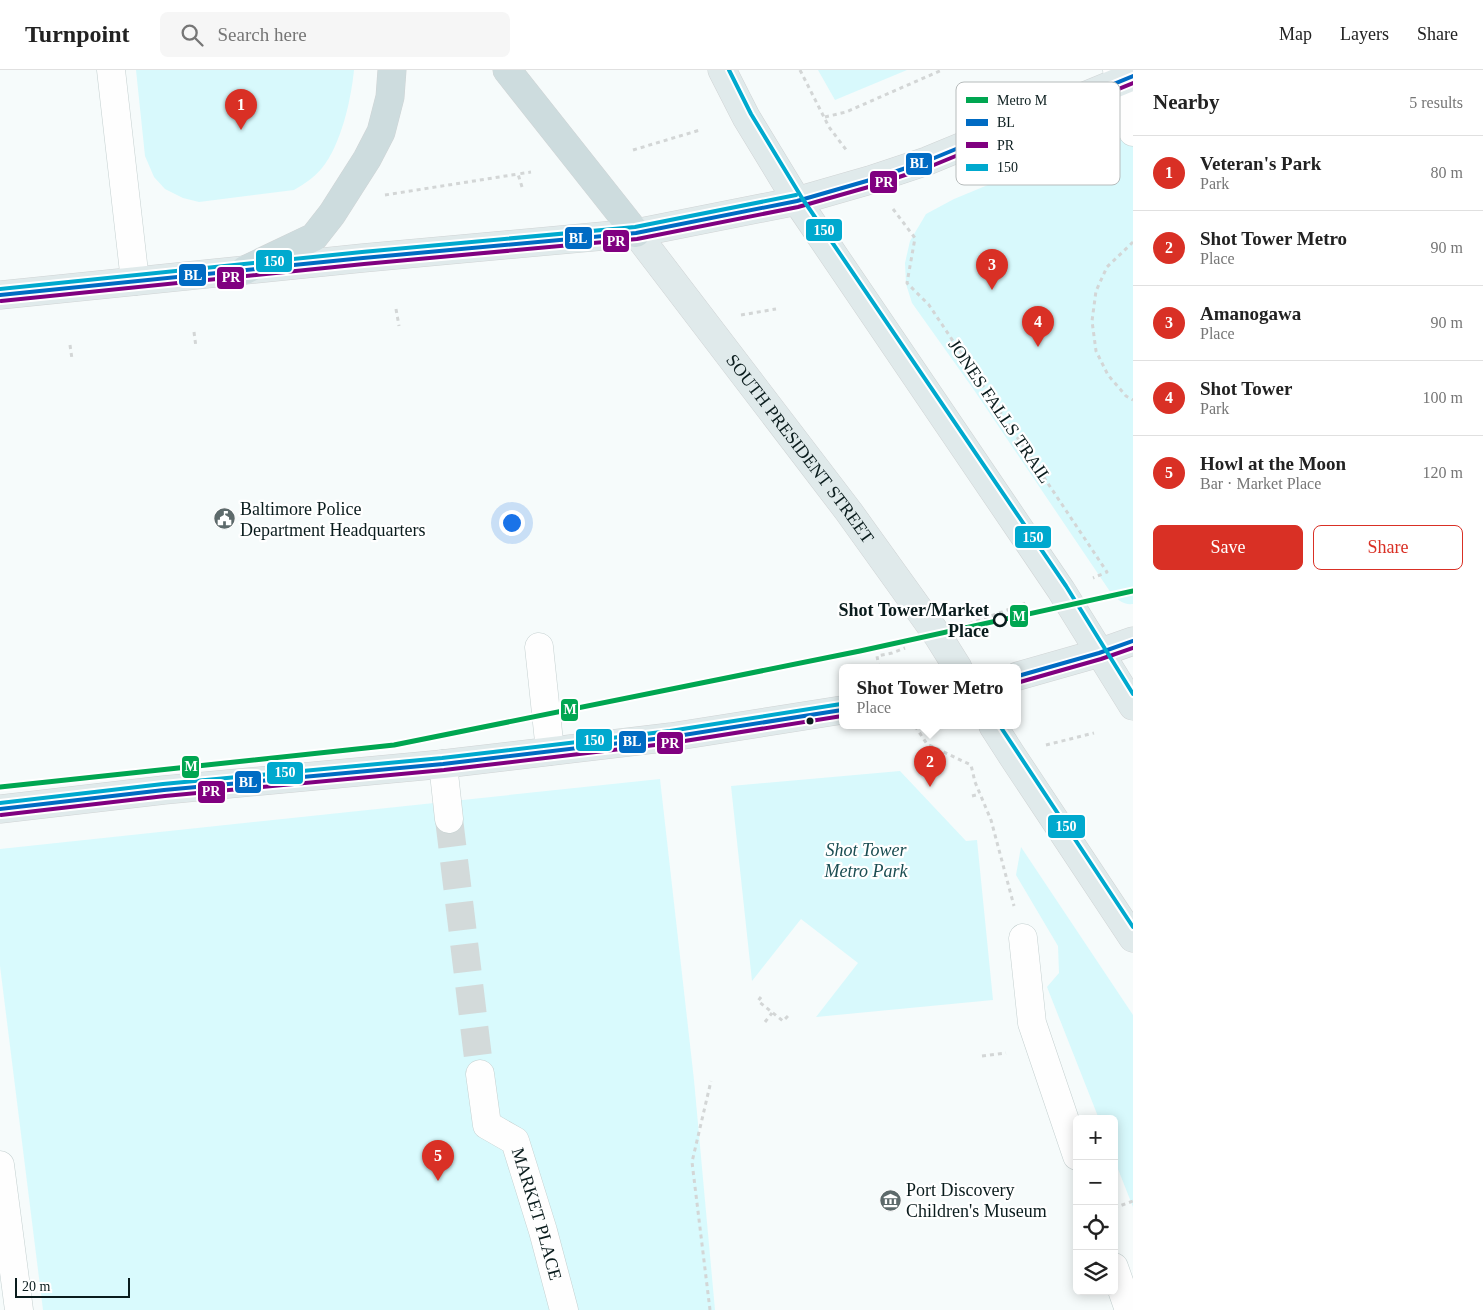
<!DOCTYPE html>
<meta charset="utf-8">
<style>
body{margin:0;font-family:Georgia,serif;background:#f6f6f6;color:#222}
.controls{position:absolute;right:15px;bottom:15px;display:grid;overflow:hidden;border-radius:8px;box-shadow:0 2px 12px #0003}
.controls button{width:45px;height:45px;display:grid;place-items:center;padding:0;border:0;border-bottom:1px solid #e0e0e0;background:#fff;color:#222;font:25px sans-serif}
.scale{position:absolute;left:15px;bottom:12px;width:115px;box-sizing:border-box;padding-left:5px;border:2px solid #0a1c1d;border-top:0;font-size:14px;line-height:18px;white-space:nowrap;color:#0a1c1d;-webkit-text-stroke:4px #fff;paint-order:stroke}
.you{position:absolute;left:511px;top:452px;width:18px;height:18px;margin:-12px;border:4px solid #fff;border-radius:50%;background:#1a73e8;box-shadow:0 0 0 8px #1a73e833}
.badge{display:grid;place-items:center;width:32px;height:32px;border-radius:50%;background:#d93025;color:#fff;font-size:16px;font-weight:700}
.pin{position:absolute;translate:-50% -41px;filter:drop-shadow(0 1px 2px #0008)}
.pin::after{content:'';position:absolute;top:26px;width:18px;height:15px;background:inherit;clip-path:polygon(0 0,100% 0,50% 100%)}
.popup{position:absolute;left:839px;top:594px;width:182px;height:65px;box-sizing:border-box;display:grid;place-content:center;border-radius:8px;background:#fff;filter:drop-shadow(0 1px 4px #0005);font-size:16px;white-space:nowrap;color:#767676}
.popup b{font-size:19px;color:#222}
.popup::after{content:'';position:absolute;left:50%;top:100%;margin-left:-10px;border:10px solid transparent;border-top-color:#fff}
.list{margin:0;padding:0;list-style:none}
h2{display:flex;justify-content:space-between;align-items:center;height:65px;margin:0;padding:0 20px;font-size:21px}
h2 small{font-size:16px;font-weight:400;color:#767676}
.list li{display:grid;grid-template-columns:32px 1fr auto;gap:15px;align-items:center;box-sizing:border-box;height:75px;padding:0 20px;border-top:1px solid #e0e0e0}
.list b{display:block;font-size:19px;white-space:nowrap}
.list p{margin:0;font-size:16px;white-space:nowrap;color:#767676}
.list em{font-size:16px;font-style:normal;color:#767676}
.actions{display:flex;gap:10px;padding:15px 20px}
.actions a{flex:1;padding:11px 0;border:1px solid #d93025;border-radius:8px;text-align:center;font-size:18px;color:#d93025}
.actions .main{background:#d93025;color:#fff}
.icon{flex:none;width:28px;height:28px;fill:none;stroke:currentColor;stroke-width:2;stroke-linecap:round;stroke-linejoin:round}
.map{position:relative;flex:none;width:1133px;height:1240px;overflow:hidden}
header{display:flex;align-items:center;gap:30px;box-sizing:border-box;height:70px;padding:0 25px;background:#fff;border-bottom:1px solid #e0e0e0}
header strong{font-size:24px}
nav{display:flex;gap:28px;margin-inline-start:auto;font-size:18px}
.search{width:350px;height:45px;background:#f6f6f6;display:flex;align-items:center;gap:12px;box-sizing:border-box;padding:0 18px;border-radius:8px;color:#767676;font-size:19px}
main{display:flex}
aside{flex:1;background:#fff}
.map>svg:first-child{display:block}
.built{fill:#d9fafd}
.green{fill:#d8f9fc}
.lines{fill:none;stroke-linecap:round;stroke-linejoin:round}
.minor-tunnel{stroke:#d3dada;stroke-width:28;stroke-dasharray:28 14;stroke-linecap:butt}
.minor-casing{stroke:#c4d0d0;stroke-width:29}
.major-casing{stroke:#d0d4d5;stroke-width:29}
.highway-casing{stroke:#d0d4d5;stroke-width:29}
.path{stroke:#d3d6d6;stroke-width:3;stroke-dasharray:4 4;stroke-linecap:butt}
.minor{stroke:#fefefe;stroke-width:28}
.major{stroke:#e0eaeb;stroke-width:28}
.highway{stroke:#cddcde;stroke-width:28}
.bus-1-casing{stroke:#fff;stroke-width:8}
.bus-2-casing{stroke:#fff;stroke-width:8}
.bus-3-casing{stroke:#fff;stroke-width:8}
.bus-1{stroke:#006bc3;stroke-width:4}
.bus-2{stroke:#800080;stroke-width:4}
.bus-3{stroke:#00a9ce;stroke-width:4}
.metro-1-casing{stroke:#fff;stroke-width:9}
.metro-1{stroke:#00a651;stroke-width:5}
.stop-dot{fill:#fff;stroke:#0a1c1d;stroke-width:2.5}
.bus-dot{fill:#0a1c1d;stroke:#fff;stroke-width:2}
.labels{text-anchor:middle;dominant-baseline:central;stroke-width:4.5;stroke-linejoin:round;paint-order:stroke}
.street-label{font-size:18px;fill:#0a1c1d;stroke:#fff}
.poi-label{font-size:18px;fill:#0a1c1d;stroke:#fff;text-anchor:start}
.stop-label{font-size:18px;font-weight:bold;fill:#0a1c1d;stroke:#fff;text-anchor:end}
.park-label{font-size:18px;font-style:italic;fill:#1a4d52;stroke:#fff}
.key{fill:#fff;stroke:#b6bbbb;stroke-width:1}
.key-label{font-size:14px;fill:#0a1c1d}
.line-badge{stroke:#fff;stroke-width:2}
.badge-label{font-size:14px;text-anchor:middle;font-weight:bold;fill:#fff}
</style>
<header>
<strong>Turnpoint</strong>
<div class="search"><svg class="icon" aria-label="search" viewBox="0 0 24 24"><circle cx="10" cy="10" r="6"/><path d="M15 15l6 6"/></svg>Search here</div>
<nav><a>Map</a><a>Layers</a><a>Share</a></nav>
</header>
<main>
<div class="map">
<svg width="1133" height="1240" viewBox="0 0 1133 1240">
<rect width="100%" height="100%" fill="#f6fbfb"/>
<polygon class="built" points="660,709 694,1010 715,1240 43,1240 0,896 0,779"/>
<g class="green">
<path d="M136 0H354C351 30 341 75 322 98 314 108 304 114 294 120L199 132 183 128 165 119 154 107 145 86Z"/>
<polygon points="818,0 907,0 835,30"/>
<path d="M1133 55V534C1123 535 1118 530 1111 523L974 320 912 233 906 214 905 193 910 171 926 144 954 129Z"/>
<polygon points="900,701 966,771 977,770 993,930 816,947 858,893 801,849 752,911 731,716"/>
<polygon points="1021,777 1133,945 1133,1137 1114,1089 1114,1049 1099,1049 1047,917 1059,903 1058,876 1016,805"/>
</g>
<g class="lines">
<polyline class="minor-tunnel" points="449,749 480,1004"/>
<defs>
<g id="minor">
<polyline points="111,0 135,211"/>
<polyline points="1117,0 1122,11 1133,62"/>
<polyline points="539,577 550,681"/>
<polyline points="443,694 449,749"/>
<polyline points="1023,868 1032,953 1077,1086"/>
<path id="s1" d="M480 1004 487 1055 515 1071 543 1161 564 1240"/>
<polyline points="0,1095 19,1240"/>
<polyline points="1114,1197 1129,1240"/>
</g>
<g id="major">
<polyline points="722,0 746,47 797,131 1061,520 1133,636"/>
<path id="s2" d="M636 163 849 442 938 566 958 598"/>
<polyline points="0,225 363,188 636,163 797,131 870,110 927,91 1133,6"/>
<polyline points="1018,606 1099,583 1133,571"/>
<polyline points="993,656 1011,684 1133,868"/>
<polyline points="0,739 164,720 443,694 671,667 842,640"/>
</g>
<g id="highway">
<polyline points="507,0 636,163"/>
<polyline points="245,200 314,167 332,144 367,89 381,62 390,27 392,0"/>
</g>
</defs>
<use href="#minor" class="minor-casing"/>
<use href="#major" class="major-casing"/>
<use href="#highway" class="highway-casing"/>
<g class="path">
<polyline points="800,0 829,57 847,81"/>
<polyline points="825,47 846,42 942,0"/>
<polyline points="633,80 700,60"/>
<polyline points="522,117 518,104 531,102"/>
<polyline points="385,125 518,104"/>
<polyline points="893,139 915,168 907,213 929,235 1107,502 1093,508"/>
<polyline points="1133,172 1107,197 1096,221 1092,251 1096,281 1108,305 1126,326 1133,330"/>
<polyline points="396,239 399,256"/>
<polyline points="741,245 776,239"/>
<polyline points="194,262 196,277"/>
<polyline points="70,275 72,289"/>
<polyline points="969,554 1029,532"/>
<polyline points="879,598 877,586 892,583 905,578"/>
<polyline points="915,656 927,674 971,695 975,712 991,750 1014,836"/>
<polyline points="1046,675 1094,663"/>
<polyline points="972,726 980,724"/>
<polyline points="761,927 758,931 783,951 788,946"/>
<polyline points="765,952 772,943"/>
<polyline points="982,986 1006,983"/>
<polyline points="1114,1138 1133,1131"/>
<polyline points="710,1240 692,1092 711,1011"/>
</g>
<use href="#minor" class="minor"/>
<use href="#major" class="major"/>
<use href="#highway" class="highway"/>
<defs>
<g id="bus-1">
<polyline points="0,225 363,188 636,163 797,131 870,110 927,91 1133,6"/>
<polyline points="1018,606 1099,583 1133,571"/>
<polyline points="0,739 164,720 443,694 671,667 842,640"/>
</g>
<g id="bus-2">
<polyline points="1,231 364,194 637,169 798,137 872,116 929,97 1133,13"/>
<polyline points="1020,612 1101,589 1133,578"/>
<polyline points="1,745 165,726 444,700 672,673 842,646"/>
</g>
<g id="bus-3">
<polyline points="729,0 751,44 802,128 1066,516 1133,624"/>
<polyline points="0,219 362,182 635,157 796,125"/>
<polyline points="1000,656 1133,857"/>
<polyline points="0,733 163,714 442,688 670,661 841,634"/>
</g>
</defs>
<use href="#bus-1" class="bus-1-casing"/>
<use href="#bus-2" class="bus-2-casing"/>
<use href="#bus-3" class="bus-3-casing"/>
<use href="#bus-1" class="bus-1"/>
<use href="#bus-2" class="bus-2"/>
<use href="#bus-3" class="bus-3"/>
<defs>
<polyline id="metro-1" points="0,717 394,675 860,581 1133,521"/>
</defs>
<use href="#metro-1" class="metro-1-casing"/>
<use href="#metro-1" class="metro-1"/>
</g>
<defs>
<symbol id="civic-disc" viewBox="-11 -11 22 22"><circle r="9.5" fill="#5d6a6b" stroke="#fff"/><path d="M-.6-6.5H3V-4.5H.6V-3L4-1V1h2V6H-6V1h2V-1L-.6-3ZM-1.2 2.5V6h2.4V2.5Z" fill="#fff"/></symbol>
<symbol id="museum-disc" viewBox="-11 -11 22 22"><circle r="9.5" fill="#5d6a6b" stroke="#fff"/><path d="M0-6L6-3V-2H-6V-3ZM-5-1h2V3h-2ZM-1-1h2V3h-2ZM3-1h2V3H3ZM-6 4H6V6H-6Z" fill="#fff"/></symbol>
</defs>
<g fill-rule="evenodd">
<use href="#civic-disc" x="212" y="436" width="25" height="25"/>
<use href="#museum-disc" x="878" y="1118" width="25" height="25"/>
</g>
<circle class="stop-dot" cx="1000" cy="550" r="6"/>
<circle class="bus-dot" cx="810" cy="651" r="4.5"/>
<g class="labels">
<g class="street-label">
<text transform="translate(1000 341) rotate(56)">JONES FALLS TRAIL</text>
<text stroke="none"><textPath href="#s2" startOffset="271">SOUTH PRESIDENT STREET</textPath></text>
<text stroke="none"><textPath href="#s1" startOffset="160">MARKET PLACE</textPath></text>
</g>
<g class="poi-label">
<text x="240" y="439">Baltimore Police<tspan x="240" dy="21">Department Headquarters</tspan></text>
<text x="906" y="1120">Port Discovery<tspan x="906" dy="21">Children's Museum</tspan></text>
</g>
<g class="stop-label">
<text x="989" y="540">Shot Tower/Market<tspan x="989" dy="21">Place</tspan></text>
</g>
<g class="park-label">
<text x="866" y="780">Shot Tower<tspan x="866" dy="21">Metro Park</tspan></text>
</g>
</g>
<rect x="956" y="12" width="164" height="103" rx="8" class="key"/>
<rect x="966" y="27" width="22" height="6" fill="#00a651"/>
<rect x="966" y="49" width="22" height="7" fill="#006bc3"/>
<rect x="966" y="72" width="22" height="6" fill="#800080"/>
<rect x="966" y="94" width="22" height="7" fill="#00a9ce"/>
<g class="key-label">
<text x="997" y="35">Metro M</text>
<text x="997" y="57">BL</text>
<text x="997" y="80">PR</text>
<text x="997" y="102">150</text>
</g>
<g class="line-badge">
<rect x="905" y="82" width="28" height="24" rx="5" fill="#006bc3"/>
<rect x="869" y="100" width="29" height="24" rx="5" fill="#800080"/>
<rect x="805" y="148" width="38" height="24" rx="5" fill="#00a9ce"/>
<rect x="564" y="156" width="29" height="24" rx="5" fill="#006bc3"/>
<rect x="602" y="159" width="28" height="24" rx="5" fill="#800080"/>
<rect x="255" y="179" width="38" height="24" rx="5" fill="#00a9ce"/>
<rect x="178" y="193" width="29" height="24" rx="5" fill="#006bc3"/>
<rect x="216" y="196" width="29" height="24" rx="5" fill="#800080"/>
<rect x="1014" y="455" width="38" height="24" rx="5" fill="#00a9ce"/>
<rect x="1009" y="534" width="20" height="24" rx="5" fill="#00a651"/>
<rect x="560" y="628" width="19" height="24" rx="5" fill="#00a651"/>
<rect x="575" y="658" width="38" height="24" rx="5" fill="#00a9ce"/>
<rect x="618" y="660" width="29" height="24" rx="5" fill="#006bc3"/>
<rect x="656" y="661" width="28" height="24" rx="5" fill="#800080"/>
<rect x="181" y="685" width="19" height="24" rx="5" fill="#00a651"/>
<rect x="266" y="691" width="38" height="24" rx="5" fill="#00a9ce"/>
<rect x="234" y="700" width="28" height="24" rx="5" fill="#006bc3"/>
<rect x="197" y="710" width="29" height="24" rx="5" fill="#800080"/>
<rect x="1047" y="744" width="39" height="25" rx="5" fill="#00a9ce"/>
</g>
<g class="badge-label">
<text x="919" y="98">BL</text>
<text x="884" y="117">PR</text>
<text x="824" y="165">150</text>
<text x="578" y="173">BL</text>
<text x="616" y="176">PR</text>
<text x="274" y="196">150</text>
<text x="193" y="210">BL</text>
<text x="231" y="212">PR</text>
<text x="1033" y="472">150</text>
<text x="1019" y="551">M</text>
<text x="570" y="644">M</text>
<text x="594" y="675">150</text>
<text x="632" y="676">BL</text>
<text x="670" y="678">PR</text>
<text x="191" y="701">M</text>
<text x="285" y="707">150</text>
<text x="248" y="717">BL</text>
<text x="211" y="726">PR</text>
<text x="1066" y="761">150</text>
</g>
</svg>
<div class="controls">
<button>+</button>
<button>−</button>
<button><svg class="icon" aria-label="locate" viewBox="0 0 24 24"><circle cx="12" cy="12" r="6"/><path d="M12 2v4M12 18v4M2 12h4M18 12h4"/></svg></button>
<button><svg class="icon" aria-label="layers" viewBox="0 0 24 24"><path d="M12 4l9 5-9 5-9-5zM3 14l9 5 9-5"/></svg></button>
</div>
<div class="scale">20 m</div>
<div class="you"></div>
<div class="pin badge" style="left:241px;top:60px">1</div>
<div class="pin badge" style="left:930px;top:717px">2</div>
<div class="popup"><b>Shot Tower Metro</b>Place</div>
<div class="pin badge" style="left:992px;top:220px">3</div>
<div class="pin badge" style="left:1038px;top:277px">4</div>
<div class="pin badge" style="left:438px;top:1111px">5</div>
</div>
<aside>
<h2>Nearby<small>5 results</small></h2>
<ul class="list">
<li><span class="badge">1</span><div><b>Veteran's Park</b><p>Park</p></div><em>80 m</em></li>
<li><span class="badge">2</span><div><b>Shot Tower Metro</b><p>Place</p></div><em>90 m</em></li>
<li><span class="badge">3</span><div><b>Amanogawa</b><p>Place</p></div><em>90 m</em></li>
<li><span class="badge">4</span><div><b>Shot Tower</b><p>Park</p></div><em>100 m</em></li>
<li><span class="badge">5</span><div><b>Howl at the Moon</b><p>Bar · Market Place</p></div><em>120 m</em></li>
</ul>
<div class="actions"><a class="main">Save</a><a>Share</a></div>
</aside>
</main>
